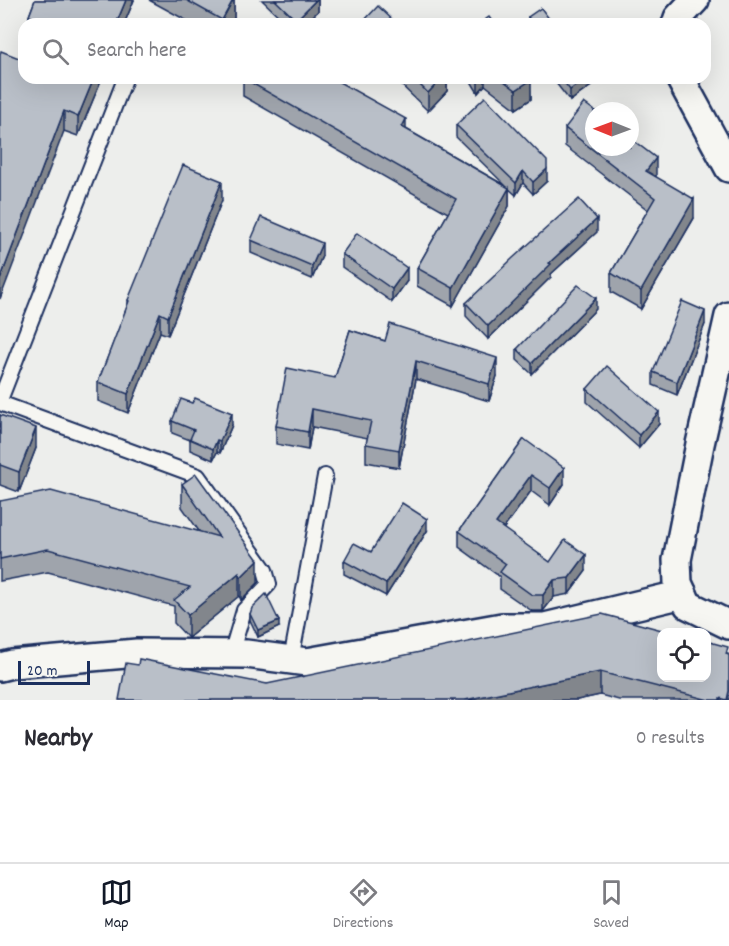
<!DOCTYPE html>
<style>
body{margin:0;font-family:Dekko,sans-serif;background:#f7f7f7;color:#2b2b33}
.controls{position:absolute;right:18px;bottom:18px;display:grid;overflow:hidden;border-radius:12px;box-shadow:0 6px 24px #0002}
.controls button{width:54px;height:54px;display:grid;place-items:center;padding:0;border:0;border-bottom:2px solid #e1e1e2;background:#fff;color:#2b2b33;font:30px sans-serif}
.compass{position:absolute;left:585px;top:102px;width:54px;height:54px;border-radius:50%;background:#fff;box-shadow:0 6px 24px #0002;rotate:271deg}
.scale{position:absolute;left:18px;bottom:15px;width:72px;box-sizing:border-box;padding-left:6px;border:3px solid #1b2f5e;border-top:0;font-size:16px;line-height:21px;white-space:nowrap;color:#1b2f5e;-webkit-text-stroke:4px #f6f6f2;paint-order:stroke}
.list{margin:0;padding:0;list-style:none}
h2{display:flex;justify-content:space-between;align-items:center;height:78px;margin:0;padding:0 24px;font-size:26px}
h2 small{font-size:20px;font-weight:400;color:#7c7c81}
.icon{flex:none;width:33px;height:33px;fill:none;stroke:currentColor;stroke-width:2;stroke-linecap:round;stroke-linejoin:round}
.map{position:relative;flex:none;width:729px;height:700px;overflow:hidden}
.search{position:absolute;background:#fff;box-shadow:0 6px 24px #0002;left:18px;right:18px;top:18px;height:66px;display:flex;align-items:center;gap:15px;box-sizing:border-box;padding:0 21px;border-radius:18px;color:#7c7c81;font-size:22px}
.sheet{height:162px;background:#fff}
nav{display:flex;justify-content:space-around;align-items:center;box-sizing:border-box;height:84px;border-top:2px solid #e1e1e2;background:#fff;font-size:16px;color:#7c7c81}
nav a{display:grid;justify-items:center;gap:3px}
nav .on{color:#111827}
.map>svg:first-child{display:block}
.lines{fill:none;stroke-linecap:round;stroke-linejoin:round}
.service-casing{stroke:#1b2f5e;stroke-width:18}
.minor-casing{stroke:#1b2f5e;stroke-width:32}
.service{stroke:#f6f6f2;stroke-width:14}
.minor{stroke:#f6f6f2;stroke-width:27}
.wall{fill:#9fa4ac;stroke:#1b2f5e;stroke-width:1.5}
.shaded-wall{fill:#82868c;stroke:#1b2f5e;stroke-width:1.5}
.building{fill:#b9bfc8;stroke:#1b2f5e;stroke-width:1.5}
</style>
<div class="map">
<svg width="729" height="700" viewBox="0 0 729 700">
<rect width="100%" height="100%" fill="#edeeec"/>
<filter id="ink" filterUnits="userSpaceOnUse"><feTurbulence type="fractalNoise" baseFrequency=".0167" numOctaves="2"/><feDisplacementMap in="SourceGraphic" scale="12" xChannelSelector="R" yChannelSelector="G"/><feConvolveMatrix kernelMatrix="1 2 1 2 8 2 1 2 1" color-interpolation-filters="sRGB"/></filter>
<g filter="url(#ink)">
<g class="lines">
<defs>
<g id="service">
<polyline points="0,400 125,79"/>
<polyline points="0,403 198,476 265,570 269,584 244,610 231,654"/>
<polyline points="291,660 325,476"/>
</g>
<g id="minor">
<polyline points="676,24 678,18 695,0"/>
<polyline points="680,78 729,168"/>
<polyline points="729,316 700,444 677,560 678,583 688,605 729,625"/>
<polyline points="0,667 12,664 137,653 246,654 307,662 502,627 545,627 683,594"/>
</g>
</defs>
<use href="#service" class="service-casing"/>
<use href="#minor" class="minor-casing"/>
<use href="#service" class="service"/>
<use href="#minor" class="minor"/>
</g>
<g class="wall">
<polygon points="35,0 134,0 124,24 29,24 29,16"/>
<polygon points="149,0 234,0 234,18 231,24 193,24"/>
<polygon points="262,0 318,0 318,11 305,24 287,24"/>
<polygon points="528,17 553,24 528,24"/>
<polygon points="24,78 102,78 78,136 64,131"/>
<polygon points="243,78 406,129 506,186 456,137 456,125 547,181 533,194 523,183 516,195 509,189 509,206 453,306 417,286 417,268 448,213 243,96"/>
<polygon points="394,78 447,78 447,91 428,111"/>
<polygon points="469,78 530,78 531,99 516,109 485,85 478,93"/>
<polygon points="552,78 591,78 591,86 570,101"/>
<polygon points="565,128 656,176 655,177 694,218 641,309 611,292 611,273 648,210 565,146"/>
<polygon points="222,200 168,335 160,332 128,413 98,401 98,382 128,305 128,300"/>
<polygon points="597,232 551,274 551,277 488,339 466,316 466,303"/>
<polygon points="251,240 322,256 312,279 251,253"/>
<polygon points="342,254 407,281 392,302 342,267"/>
<polygon points="596,309 532,374 517,360 517,349"/>
<polygon points="705,324 677,395 653,385 653,372"/>
<polygon points="350,330 497,376 489,401 416,379 399,468 366,462 366,444 368,438 312,427 308,450 276,444 276,426 335,378"/>
<polygon points="587,389 659,424 639,448 587,402"/>
<polygon points="0,415 36,448 19,492 0,485"/>
<polygon points="172,421 232,425 220,453 217,452 213,460 190,450 190,440 172,433"/>
<polygon points="524,439 564,484 550,505 531,491 503,529 550,562 586,571 569,594 554,597 543,611 532,611 500,589 500,577 459,547 459,531"/>
<polygon points="182,484 258,583 241,600 239,596 188,638 174,623 174,606 48,572 0,581 0,501 199,531 182,507"/>
<polygon points="427,531 386,596 344,574 344,561"/>
<polygon points="250,614 279,627 258,637 250,620"/>
<polygon points="728,654 729,700 619,700 600,695 577,700 119,700 267,684"/>
</g>
<g class="shaded-wall">
<polygon points="126,0 134,0 124,24 116,24"/>
<polygon points="233,0 234,0 234,18 231,24 222,24 222,20"/>
<polygon points="316,0 318,0 318,11 305,24 296,24 296,20"/>
<polygon points="94,78 102,78 78,136 78,117"/>
<polygon points="442,78 447,78 447,91 428,111 428,93"/>
<polygon points="478,78 485,78 485,85 478,93"/>
<polygon points="586,78 591,78 591,86 570,101 570,90"/>
<polygon points="531,80 531,99 516,109 516,90"/>
<polygon points="64,111 64,131 0,299 0,280"/>
<polygon points="406,119 406,137 402,127"/>
<polygon points="656,158 656,176 646,190 646,171"/>
<polygon points="547,169 547,181 533,194 533,182"/>
<polygon points="523,171 523,183 516,195 516,183"/>
<polygon points="222,181 222,200 168,335 168,317"/>
<polygon points="509,188 509,206 453,306 453,288"/>
<polygon points="694,199 694,218 641,309 641,291"/>
<polygon points="597,219 597,232 551,274 551,277 488,339 488,326 549,263"/>
<polygon points="322,243 322,256 312,279 312,266"/>
<polygon points="407,268 407,281 392,302 392,289"/>
<polygon points="596,298 596,309 532,374 532,363"/>
<polygon points="705,311 705,324 677,395 677,382"/>
<polygon points="160,313 160,332 128,413 128,394"/>
<polygon points="497,358 497,376 489,401 489,384"/>
<polygon points="416,361 416,379 399,468 399,450"/>
<polygon points="312,409 312,427 308,450 308,432"/>
<polygon points="659,412 659,424 639,448 639,435"/>
<polygon points="232,413 232,425 220,453 220,441"/>
<polygon points="36,428 36,448 19,492 19,472"/>
<polygon points="217,440 217,452 213,460 213,449"/>
<polygon points="564,468 564,484 550,505 550,488"/>
<polygon points="531,475 531,491 496,539 496,523"/>
<polygon points="427,519 427,531 386,596 386,584"/>
<polygon points="586,555 586,571 569,594 569,578"/>
<polygon points="258,560 258,583 241,600 241,577"/>
<polygon points="239,573 239,596 188,638 188,615"/>
<polygon points="554,580 554,597 543,611 543,595"/>
<polygon points="279,621 279,627 258,637 258,630"/>
<polygon points="600,672 600,695 577,700 465,700"/>
</g>
<g class="building">
<polygon points="35,0 126,0 116,24 48,24 29,16"/>
<polygon points="186,0 233,0 222,20"/>
<polygon points="275,0 316,0 296,20"/>
<polygon points="378,6 397,24 361,24"/>
<polygon points="541,8 553,24 533,24 528,17"/>
<polygon points="489,17 494,24 479,24"/>
<polygon points="1,51 24,60 24,78 94,78 78,117 64,111 0,280 0,54"/>
<polygon points="243,78 332,78 406,119 402,127 509,188 453,288 417,268 456,199"/>
<polygon points="413,78 442,78 428,93"/>
<polygon points="500,78 530,78 531,80 516,90"/>
<polygon points="561,78 586,78 570,90"/>
<polygon points="485,97 547,161 547,169 533,182 523,171 516,183 456,125"/>
<polygon points="584,103 595,111 594,111 594,147 630,147 630,138 656,158 646,171 694,199 641,291 611,273 655,198 565,128"/>
<polygon points="183,165 222,181 168,317 160,313 128,394 98,382 129,301 128,300"/>
<polygon points="579,199 597,219 549,263 551,264 488,326 466,303 513,258"/>
<polygon points="261,217 322,243 312,266 251,240"/>
<polygon points="357,233 407,268 392,289 342,254"/>
<polygon points="578,285 596,298 532,363 517,349"/>
<polygon points="682,301 705,311 677,382 653,372"/>
<polygon points="390,324 497,358 489,384 416,361 399,450 366,444 371,421 312,409 308,432 276,426 287,368 335,378 350,330 385,341"/>
<polygon points="607,366 659,412 639,435 587,389"/>
<polygon points="195,398 232,413 220,441 217,440 213,449 190,439 194,430 172,421 181,399 192,403"/>
<polygon points="0,415 36,428 19,472 0,465"/>
<polygon points="524,439 564,468 550,488 531,475 496,523 550,562 565,540 586,555 569,578 554,580 543,595 532,595 500,572 506,564 459,531"/>
<polygon points="196,474 258,560 241,577 239,573 188,615 174,600 190,587 48,549 0,559 0,501 51,491 219,537 182,484"/>
<polygon points="402,503 427,519 386,584 344,561 354,543 371,552"/>
<polygon points="266,594 279,621 258,630 250,614 252,608"/>
<polygon points="602,614 673,633 662,633 662,678 706,678 706,641 728,647 726,654 729,655 729,691 727,700 720,698 720,700 709,700 600,672 465,700 119,700 126,663 138,665 139,659 267,684"/>
</g>
</g>
</svg>
<div class="controls">
<button><svg class="icon" aria-label="locate" viewBox="0 0 24 24"><circle cx="12" cy="12" r="6"/><path d="M12 2v4M12 18v4M2 12h4M18 12h4"/></svg></button>
</div>
<svg class="compass" viewBox="-18 -18 36 36"><path d="M0-13l5 13h-10z" fill="#e53935"/><path d="M0 13l5-13h-10z" fill="#7c7c81"/></svg>
<div class="scale">20 m</div>
<div class="search"><svg class="icon" aria-label="search" viewBox="0 0 24 24"><circle cx="10" cy="10" r="6"/><path d="M15 15l6 6"/></svg>Search here</div>
</div>
<section class="sheet">
<h2>Nearby<small>0 results</small></h2>
<ul class="list">
</ul>
</section>
<nav>
<a class="on"><svg class="icon" aria-label="map" viewBox="0 0 24 24"><path d="M3 6l6-2 6 2 6-2v14l-6 2-6-2-6 2zM9 4v14M15 6v14"/></svg>Map</a>
<a><svg class="icon" aria-label="directions" viewBox="0 0 24 24"><path d="M12 3l9 9-9 9-9-9zM9 14v-3h6M13 9l2 2-2 2"/></svg>Directions</a>
<a><svg class="icon" aria-label="saved" viewBox="0 0 24 24"><path d="M7 4h10v16l-5-4-5 4z"/></svg>Saved</a>
</nav>
